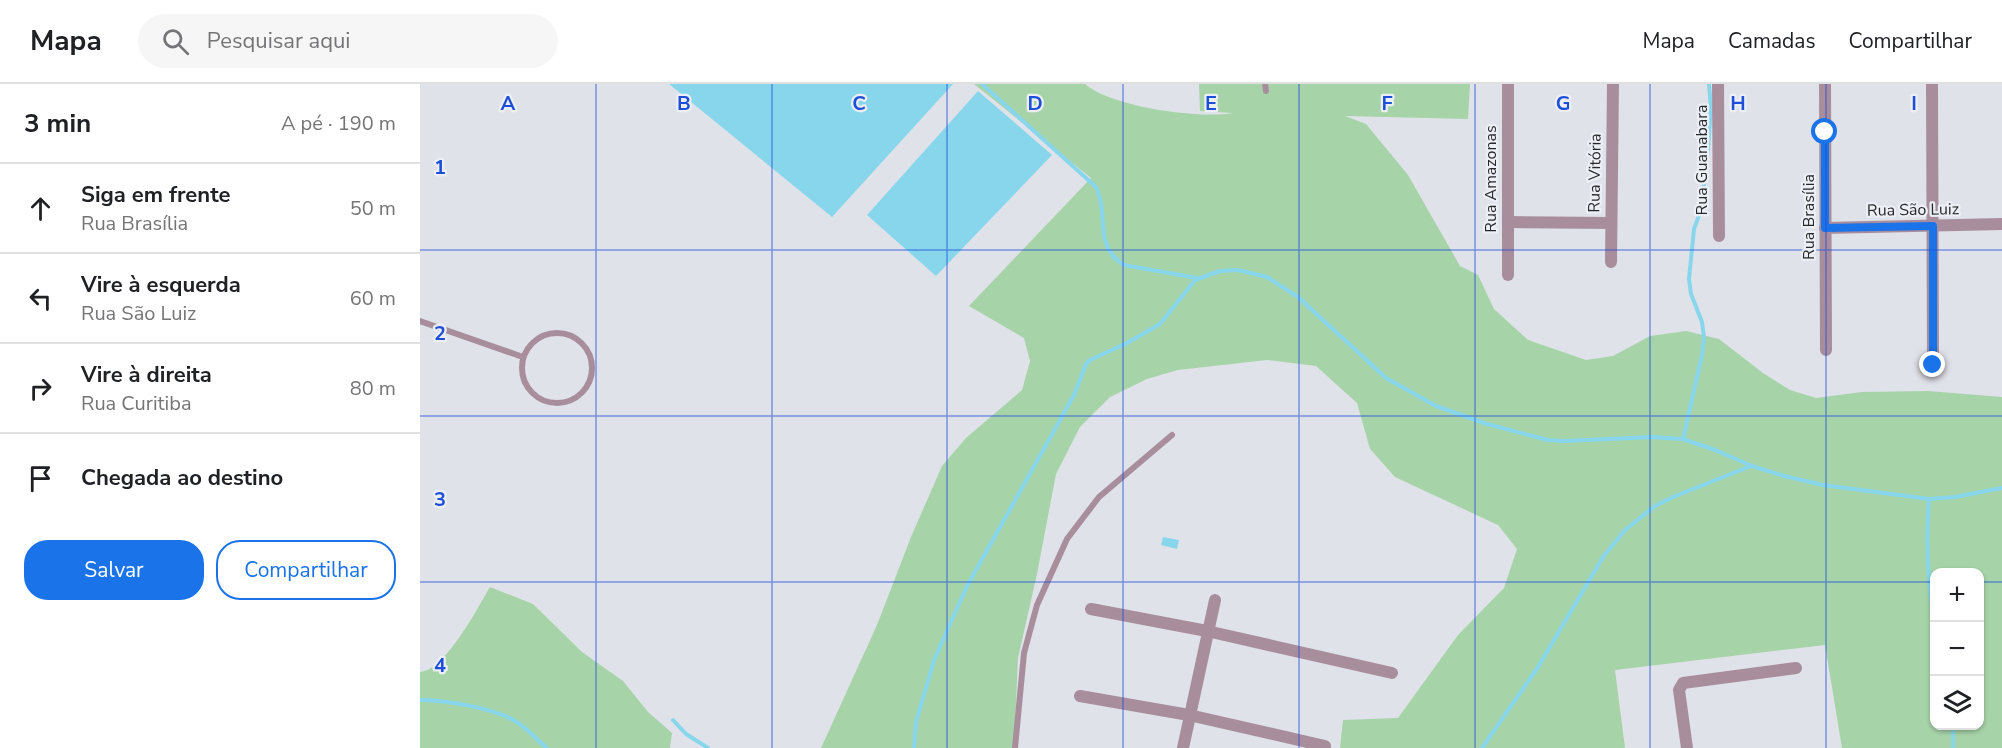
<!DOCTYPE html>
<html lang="pt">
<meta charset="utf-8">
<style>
body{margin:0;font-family:"Nunito Sans",sans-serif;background:#f6f6f6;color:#202124}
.controls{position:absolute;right:18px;bottom:18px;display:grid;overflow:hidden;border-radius:12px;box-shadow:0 2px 4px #0004}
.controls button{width:54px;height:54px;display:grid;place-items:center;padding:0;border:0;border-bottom:2px solid #e0e0e0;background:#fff;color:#202124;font:30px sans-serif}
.stop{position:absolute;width:18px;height:18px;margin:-14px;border:4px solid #1a73e8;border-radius:50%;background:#fff}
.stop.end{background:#1a73e8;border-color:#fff;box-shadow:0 2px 6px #0008}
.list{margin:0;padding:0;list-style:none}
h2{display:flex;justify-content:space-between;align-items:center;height:78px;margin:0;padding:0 24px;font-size:26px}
h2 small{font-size:20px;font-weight:400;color:#757577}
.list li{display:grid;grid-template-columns:39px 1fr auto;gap:18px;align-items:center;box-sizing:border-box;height:90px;padding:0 24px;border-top:2px solid #e0e0e0}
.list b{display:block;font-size:22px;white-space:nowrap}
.list p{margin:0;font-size:20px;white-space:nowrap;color:#757577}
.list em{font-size:20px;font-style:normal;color:#757577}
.actions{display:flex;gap:12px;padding:18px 24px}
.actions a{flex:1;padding:14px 0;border:2px solid #1a73e8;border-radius:24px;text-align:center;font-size:21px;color:#1a73e8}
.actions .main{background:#1a73e8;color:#fff}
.icon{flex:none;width:33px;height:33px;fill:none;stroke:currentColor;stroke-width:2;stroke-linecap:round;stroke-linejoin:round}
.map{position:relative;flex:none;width:1582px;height:664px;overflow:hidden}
header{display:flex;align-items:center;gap:36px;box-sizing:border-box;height:84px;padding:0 30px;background:#fff;border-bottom:2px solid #e0e0e0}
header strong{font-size:28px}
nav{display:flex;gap:33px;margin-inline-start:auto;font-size:21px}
.search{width:420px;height:54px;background:#f6f6f6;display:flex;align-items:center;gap:15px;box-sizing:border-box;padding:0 21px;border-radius:33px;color:#757577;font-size:22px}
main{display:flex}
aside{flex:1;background:#fff}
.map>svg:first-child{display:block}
.green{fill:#a6d3a8;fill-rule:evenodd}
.water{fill:#88d6ec}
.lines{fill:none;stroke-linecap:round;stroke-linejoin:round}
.stream{stroke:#88d6ec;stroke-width:4}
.service{stroke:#a88e9d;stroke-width:6}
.minor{stroke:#a88e9d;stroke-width:12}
.route{stroke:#1a73e8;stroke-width:8}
.grid{fill:none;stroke:#1d4ed8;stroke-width:1.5;stroke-opacity:0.55}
.labels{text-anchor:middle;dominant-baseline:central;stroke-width:4.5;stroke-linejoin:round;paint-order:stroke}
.street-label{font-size:16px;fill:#262729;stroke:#edeff6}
.grid-label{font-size:20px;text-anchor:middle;font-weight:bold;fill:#1d4ed8;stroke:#edeff6;stroke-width:4.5;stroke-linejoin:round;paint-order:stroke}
</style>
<header>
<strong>Mapa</strong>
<div class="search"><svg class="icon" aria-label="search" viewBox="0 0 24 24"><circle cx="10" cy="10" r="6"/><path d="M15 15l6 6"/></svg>Pesquisar aqui</div>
<nav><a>Mapa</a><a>Camadas</a><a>Compartilhar</a></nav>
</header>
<main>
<aside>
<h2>3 min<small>A pé · 190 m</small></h2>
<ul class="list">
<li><svg class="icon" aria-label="ahead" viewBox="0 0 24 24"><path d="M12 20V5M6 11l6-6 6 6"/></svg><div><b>Siga em frente</b><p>Rua Brasília</p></div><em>50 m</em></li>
<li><svg class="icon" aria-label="left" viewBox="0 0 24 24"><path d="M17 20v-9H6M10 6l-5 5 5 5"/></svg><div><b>Vire à esquerda</b><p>Rua São Luiz</p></div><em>60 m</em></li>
<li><svg class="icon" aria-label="right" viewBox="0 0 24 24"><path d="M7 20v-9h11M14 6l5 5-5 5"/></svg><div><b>Vire à direita</b><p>Rua Curitiba</p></div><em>80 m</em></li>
<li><svg class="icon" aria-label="arrive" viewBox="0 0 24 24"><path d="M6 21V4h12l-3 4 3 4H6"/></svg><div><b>Chegada ao destino</b></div></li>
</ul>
<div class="actions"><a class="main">Salvar</a><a>Compartilhar</a></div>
</aside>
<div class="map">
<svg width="1582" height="664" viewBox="0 0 1582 664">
<rect width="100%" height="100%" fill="#e0e2e9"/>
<g class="green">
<path d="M554 0H665C691 23 779 35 813 29L780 27 779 0H1050L1048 35 925 32 946 40 988 91 1040 182 1058 191 1074 225 1108 256 1166 276 1193 272 1230 252 1266 247 1299 255 1343 289 1370 306 1396 314 1442 308 1508 307 1582 313V664H1422L1405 561 1195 586 1205 664H920L923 636 978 634 1038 551 1084 504 1097 465 1078 441 975 393 950 365 937 319 896 282 847 276 758 286 727 295 690 313 660 343 636 390 617 490 598 574 594 664H401L457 541 491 453 522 382 546 354 602 306 610 277 604 254 549 222 671 94ZM1514 488H1560V642H1514Z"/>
<path d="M70 503 113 520 162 568 203 597 228 628 252 649 250 664H0V588C25 587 58 523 70 503Z"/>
</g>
<g class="water">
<polygon points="249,0 533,0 412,133"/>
<polygon points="558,7 632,71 516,192 447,131"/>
<polygon points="743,453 759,456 757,465 741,461"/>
</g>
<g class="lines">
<g class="stream">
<path d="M562 0 676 103C690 132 672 161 704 181L777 194"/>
<polyline points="1263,355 1282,271 1284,253 1282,238 1271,210 1269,195 1274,145 1281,126 1288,65 1291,24 1289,0"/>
<path d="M1509 415C1506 454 1507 495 1514 534"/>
<path d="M0 616C25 616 74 624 95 637 107 644 116 655 127 664"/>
<polyline points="253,636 266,650 288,664"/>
<polyline points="494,664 496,638 514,576 547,502 654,311 666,280 670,276 707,259 740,240 775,196 800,187 818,186 847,193 878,213 966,294 1016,322 1067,340 1128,356 1145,357 1232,353 1263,355 1295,366 1332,382 1364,392 1403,401 1509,415 1535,413 1582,404"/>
<polyline points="1062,664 1118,583 1183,473 1205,446 1235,422 1253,413 1331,382"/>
<polyline points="1533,664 1533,642"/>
</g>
<g class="service">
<polyline points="845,0 846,7"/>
<polyline points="0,237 103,273"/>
<circle cx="137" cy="284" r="35"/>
<polyline points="595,664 604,569 617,521 647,455 679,413 752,351"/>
</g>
<g class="minor">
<polyline points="1088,0 1088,191"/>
<polyline points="1298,0 1299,152"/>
<polyline points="1405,0 1406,266"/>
<polyline points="1512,0 1513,281"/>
<polyline points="1088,138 1191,139"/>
<polyline points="1405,144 1582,140"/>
<polyline points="1191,178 1193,0"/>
<polyline points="671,525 787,547 972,589"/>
<polyline points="660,612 769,631 905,662"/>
<polyline points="763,664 795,516"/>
<polyline points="1267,664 1259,606 1263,599 1376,584"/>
</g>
</g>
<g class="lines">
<polyline class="route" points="1405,48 1405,144 1513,142 1513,281"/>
</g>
<path class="grid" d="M176 0V664M352 0V664M527 0V664M703 0V664M879 0V664M1055 0V664M1230 0V664M1406 0V664M0 166H1582M0 332H1582M0 498H1514M1560 498H1582"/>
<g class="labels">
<g class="street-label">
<text transform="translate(1282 76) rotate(-90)">Rua Guanabara</text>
<text transform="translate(1175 89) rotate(-89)">Rua Vitória</text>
<text transform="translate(1071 95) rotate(-90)">Rua Amazonas</text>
<text transform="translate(1493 126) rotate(-1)">Rua São Luiz</text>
<text transform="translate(1389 133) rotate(-90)">Rua Brasília</text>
</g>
</g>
<g class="grid-label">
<text x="88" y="26">A</text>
<text x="264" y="26">B</text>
<text x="439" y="26">C</text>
<text x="615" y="26">D</text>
<text x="791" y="26">E</text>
<text x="967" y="26">F</text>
<text x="1143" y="26">G</text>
<text x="1318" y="26">H</text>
<text x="1494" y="26">I</text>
<text x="20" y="90">1</text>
<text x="20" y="256">2</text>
<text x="20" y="422">3</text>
<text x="20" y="588">4</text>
</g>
</svg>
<div class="controls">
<button>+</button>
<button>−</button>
<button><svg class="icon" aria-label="layers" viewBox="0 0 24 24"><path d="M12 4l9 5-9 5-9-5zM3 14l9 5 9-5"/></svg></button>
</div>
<div class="stop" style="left:1405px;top:48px"></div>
<div class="stop end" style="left:1513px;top:281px"></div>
</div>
</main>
